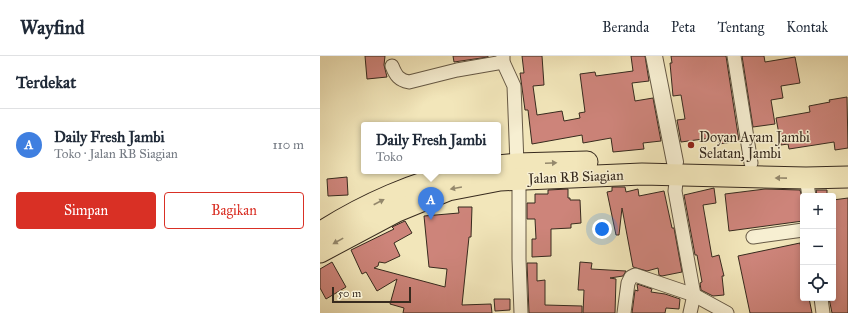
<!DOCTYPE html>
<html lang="id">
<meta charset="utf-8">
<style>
body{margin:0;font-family:"IM FELL Great Primer",serif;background:#f6f6f7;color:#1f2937}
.controls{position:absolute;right:12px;bottom:12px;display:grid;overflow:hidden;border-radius:4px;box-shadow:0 2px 6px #0003}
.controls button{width:36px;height:36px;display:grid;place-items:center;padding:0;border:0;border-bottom:1px solid #e0e1e3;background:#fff;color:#1f2937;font:20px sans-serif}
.scale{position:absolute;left:12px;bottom:10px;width:79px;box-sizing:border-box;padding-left:4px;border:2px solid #372a1e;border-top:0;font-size:11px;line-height:14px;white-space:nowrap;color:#372a1e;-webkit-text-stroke:3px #f7efd2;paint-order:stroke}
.you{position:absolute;left:282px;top:173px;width:14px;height:14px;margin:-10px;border:3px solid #fff;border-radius:50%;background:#1a73e8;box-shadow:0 0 0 6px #1a73e833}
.badge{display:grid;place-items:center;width:26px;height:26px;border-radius:50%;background:#d93025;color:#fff;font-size:13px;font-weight:700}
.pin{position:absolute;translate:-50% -33px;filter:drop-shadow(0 1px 2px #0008)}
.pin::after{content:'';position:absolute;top:21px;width:14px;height:12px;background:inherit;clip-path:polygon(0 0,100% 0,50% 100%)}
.popup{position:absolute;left:41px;top:66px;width:140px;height:52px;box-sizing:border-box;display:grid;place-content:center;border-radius:4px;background:#fff;filter:drop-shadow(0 1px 3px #0005);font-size:13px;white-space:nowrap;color:#747a83}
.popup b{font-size:15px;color:#1f2937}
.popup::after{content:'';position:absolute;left:50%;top:100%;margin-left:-8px;border:8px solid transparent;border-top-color:#fff}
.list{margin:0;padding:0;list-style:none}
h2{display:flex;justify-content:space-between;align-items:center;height:52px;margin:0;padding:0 16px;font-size:17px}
h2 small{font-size:13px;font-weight:400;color:#747a83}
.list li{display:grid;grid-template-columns:26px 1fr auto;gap:12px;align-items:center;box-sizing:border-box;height:72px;padding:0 16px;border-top:1px solid #e0e1e3}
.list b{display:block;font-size:15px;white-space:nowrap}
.list p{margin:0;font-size:13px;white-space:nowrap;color:#747a83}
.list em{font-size:13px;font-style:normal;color:#747a83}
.actions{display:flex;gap:8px;padding:12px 16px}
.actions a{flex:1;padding:9px 0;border:1px solid #d93025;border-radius:4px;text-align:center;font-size:14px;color:#d93025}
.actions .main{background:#d93025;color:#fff}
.icon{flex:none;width:22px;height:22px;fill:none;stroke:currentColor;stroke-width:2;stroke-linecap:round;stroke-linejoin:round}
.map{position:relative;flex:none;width:528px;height:257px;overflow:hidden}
header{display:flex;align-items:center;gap:24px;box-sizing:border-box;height:56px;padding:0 20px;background:#fff;border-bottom:1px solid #e0e1e3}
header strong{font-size:19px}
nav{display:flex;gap:22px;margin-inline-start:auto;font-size:14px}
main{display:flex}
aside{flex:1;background:#fff}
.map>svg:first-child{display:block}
.building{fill:#cd847a;stroke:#372a1e}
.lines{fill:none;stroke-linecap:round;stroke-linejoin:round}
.minor-casing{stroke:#665945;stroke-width:15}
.tertiary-casing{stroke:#665945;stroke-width:18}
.trunk-casing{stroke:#372a1e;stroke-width:23}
.minor{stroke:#f7efd2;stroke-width:13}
.tertiary{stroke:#f7efd2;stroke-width:16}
.trunk{stroke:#f2e6ba;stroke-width:21}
.oneway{fill:#94886c}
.poi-dot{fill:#8f2418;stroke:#f7efd2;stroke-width:1.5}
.labels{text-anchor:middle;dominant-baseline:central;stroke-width:3;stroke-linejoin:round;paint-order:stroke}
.poi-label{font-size:14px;fill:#372a1e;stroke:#f7efd2;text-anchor:start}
.street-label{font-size:14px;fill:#372a1e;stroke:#f7efd2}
</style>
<header>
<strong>Wayfind</strong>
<nav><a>Beranda</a><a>Peta</a><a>Tentang</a><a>Kontak</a></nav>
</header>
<main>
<aside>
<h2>Terdekat<small></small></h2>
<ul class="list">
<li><span class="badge" style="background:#3f7fe0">A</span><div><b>Daily Fresh Jambi</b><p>Toko · Jalan RB Siagian</p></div><em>110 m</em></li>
</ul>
<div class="actions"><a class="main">Simpan</a><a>Bagikan</a></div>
</aside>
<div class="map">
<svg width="528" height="257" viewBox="0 0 528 257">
<rect width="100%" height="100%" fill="#f2e6ba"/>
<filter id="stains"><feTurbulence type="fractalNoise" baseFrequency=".005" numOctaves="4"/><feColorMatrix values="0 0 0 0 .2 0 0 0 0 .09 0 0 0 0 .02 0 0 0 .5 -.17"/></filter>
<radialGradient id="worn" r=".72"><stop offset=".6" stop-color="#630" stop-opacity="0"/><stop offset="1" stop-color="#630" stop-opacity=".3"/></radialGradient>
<g class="building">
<polygon points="45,0 65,0 64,9 67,21 47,23"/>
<polygon points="133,0 168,0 168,1 134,6"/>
<polygon points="202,0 222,0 224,29 213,30 217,59 242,55 244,65 260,62 259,57 265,56 260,18 275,16 276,20 313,15 311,0 325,0 329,25 312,27 315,45 333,42 341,85 323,87 324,93 293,96 291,82 263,87 262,79 212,88 208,54 205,54 200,17 204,17"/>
<polygon points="351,0 406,0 419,85 399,88 398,81 361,86 357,64 365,63 361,39 353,40 350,7 352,7"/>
<polygon points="422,0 444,0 445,6 475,1 480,27 461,30 463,42 451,44 455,68 433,71"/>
<polygon points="527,41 528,92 515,94 514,86 469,93 468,88 461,89 456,62 490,56 489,50 510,46 509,44"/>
<polygon points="27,121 28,139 8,140 7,123"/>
<polygon points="292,131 305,131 306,136 318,133 319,140 344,135 352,172 354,172 362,216 342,220 339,219 338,212 327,215 313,211 302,152 299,179 296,179 287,136 292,135"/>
<polygon points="394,132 396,147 383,149 392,201 399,199 404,220 402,220 404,239 393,240 381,234 380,227 382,226 377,199 375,199 364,139"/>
<polygon points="248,133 248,142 250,142 250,144 260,144 261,167 251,168 251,172 231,173 231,200 212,201 212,183 216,183 215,163 207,163 207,147 215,147 215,138 228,138 228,134"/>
<polygon points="445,133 480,134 483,145 483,165 409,175 405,138"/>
<polygon points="496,134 507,134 507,140 497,140"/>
<polygon points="528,142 528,257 512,257 509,242 513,242 513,144"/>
<polygon points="138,151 152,151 151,181 149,181 142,249 171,248 172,257 83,257 84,252 70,248 77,223 57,235 46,216 42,218 31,194 74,173 72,171 85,165 92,177 74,187 80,200 65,207 59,206 58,210 54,212 125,231 127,213 109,211 104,160 139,157"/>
<polygon points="480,187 483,205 483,242 489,242 492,257 430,257 418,200"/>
<polygon points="12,206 26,231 6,243 0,232 0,213"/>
<polygon points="260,206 272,207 271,213 306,215 303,220 290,222 296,223 295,257 263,257 264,234 258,234"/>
<polygon points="207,207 217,207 217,225 225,224 225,249 262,250 262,257 209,257"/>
<polygon points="317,228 332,233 331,236 345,238 360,243 359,253 346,252 345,257 312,257 315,234 318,235"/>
<polygon points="174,243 190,243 190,254 175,255"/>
</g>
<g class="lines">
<defs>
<g id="minor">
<polyline points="183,0 183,6 194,30 197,108"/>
<polyline points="414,0 431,107"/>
<path d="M72 10C76 20 79 24 89 26L137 14 183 6"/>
<polyline points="357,118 355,135 374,239 370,257"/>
<polyline points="486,122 489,140"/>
<polyline points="199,123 199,203 201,257"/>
<polyline points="433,181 483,174"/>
<polyline points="501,242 503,257"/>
<polyline points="304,257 308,227 311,221 315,219 374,239 407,257"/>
</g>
<polyline id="tertiary" points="334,0 355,106"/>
<g id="trunk">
<polyline points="178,110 197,108 267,106"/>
<path d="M0 177C43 149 97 125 147 115"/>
<polyline points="0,196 77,155 128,134 180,124 322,118 486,122 528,121"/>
</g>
</defs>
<use href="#minor" class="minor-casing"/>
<use href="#tertiary" class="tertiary-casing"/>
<use href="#trunk" class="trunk-casing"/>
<use href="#minor" class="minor"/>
<use href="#tertiary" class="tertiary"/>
<use href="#trunk" class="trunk"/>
</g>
<defs><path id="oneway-solid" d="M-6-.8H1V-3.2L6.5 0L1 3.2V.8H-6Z"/></defs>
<g class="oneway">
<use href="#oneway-solid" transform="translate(231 107) rotate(-2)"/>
<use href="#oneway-solid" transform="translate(461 122) rotate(-179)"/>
<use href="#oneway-solid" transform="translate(136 132) rotate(170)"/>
<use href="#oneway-solid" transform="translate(59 146) rotate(-27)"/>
<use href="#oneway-solid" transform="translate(18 185) rotate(151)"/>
</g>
<circle class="poi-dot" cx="371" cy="89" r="4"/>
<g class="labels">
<g class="poi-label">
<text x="379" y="81">Doyan Ayam Jambi<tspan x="379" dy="16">Selatan, Jambi</tspan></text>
</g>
<g class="street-label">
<text transform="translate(256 121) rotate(-2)">Jalan RB Siagian</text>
</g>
</g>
<rect width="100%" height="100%" filter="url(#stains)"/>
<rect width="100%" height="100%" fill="url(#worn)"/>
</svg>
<div class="controls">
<button>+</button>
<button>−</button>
<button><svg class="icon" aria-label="locate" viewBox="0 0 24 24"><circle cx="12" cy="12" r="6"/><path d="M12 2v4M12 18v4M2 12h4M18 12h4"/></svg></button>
</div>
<div class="scale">50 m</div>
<div class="you"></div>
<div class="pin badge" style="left:111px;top:164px;background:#3f7fe0">A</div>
<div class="popup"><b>Daily Fresh Jambi</b>Toko</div>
</div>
</main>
